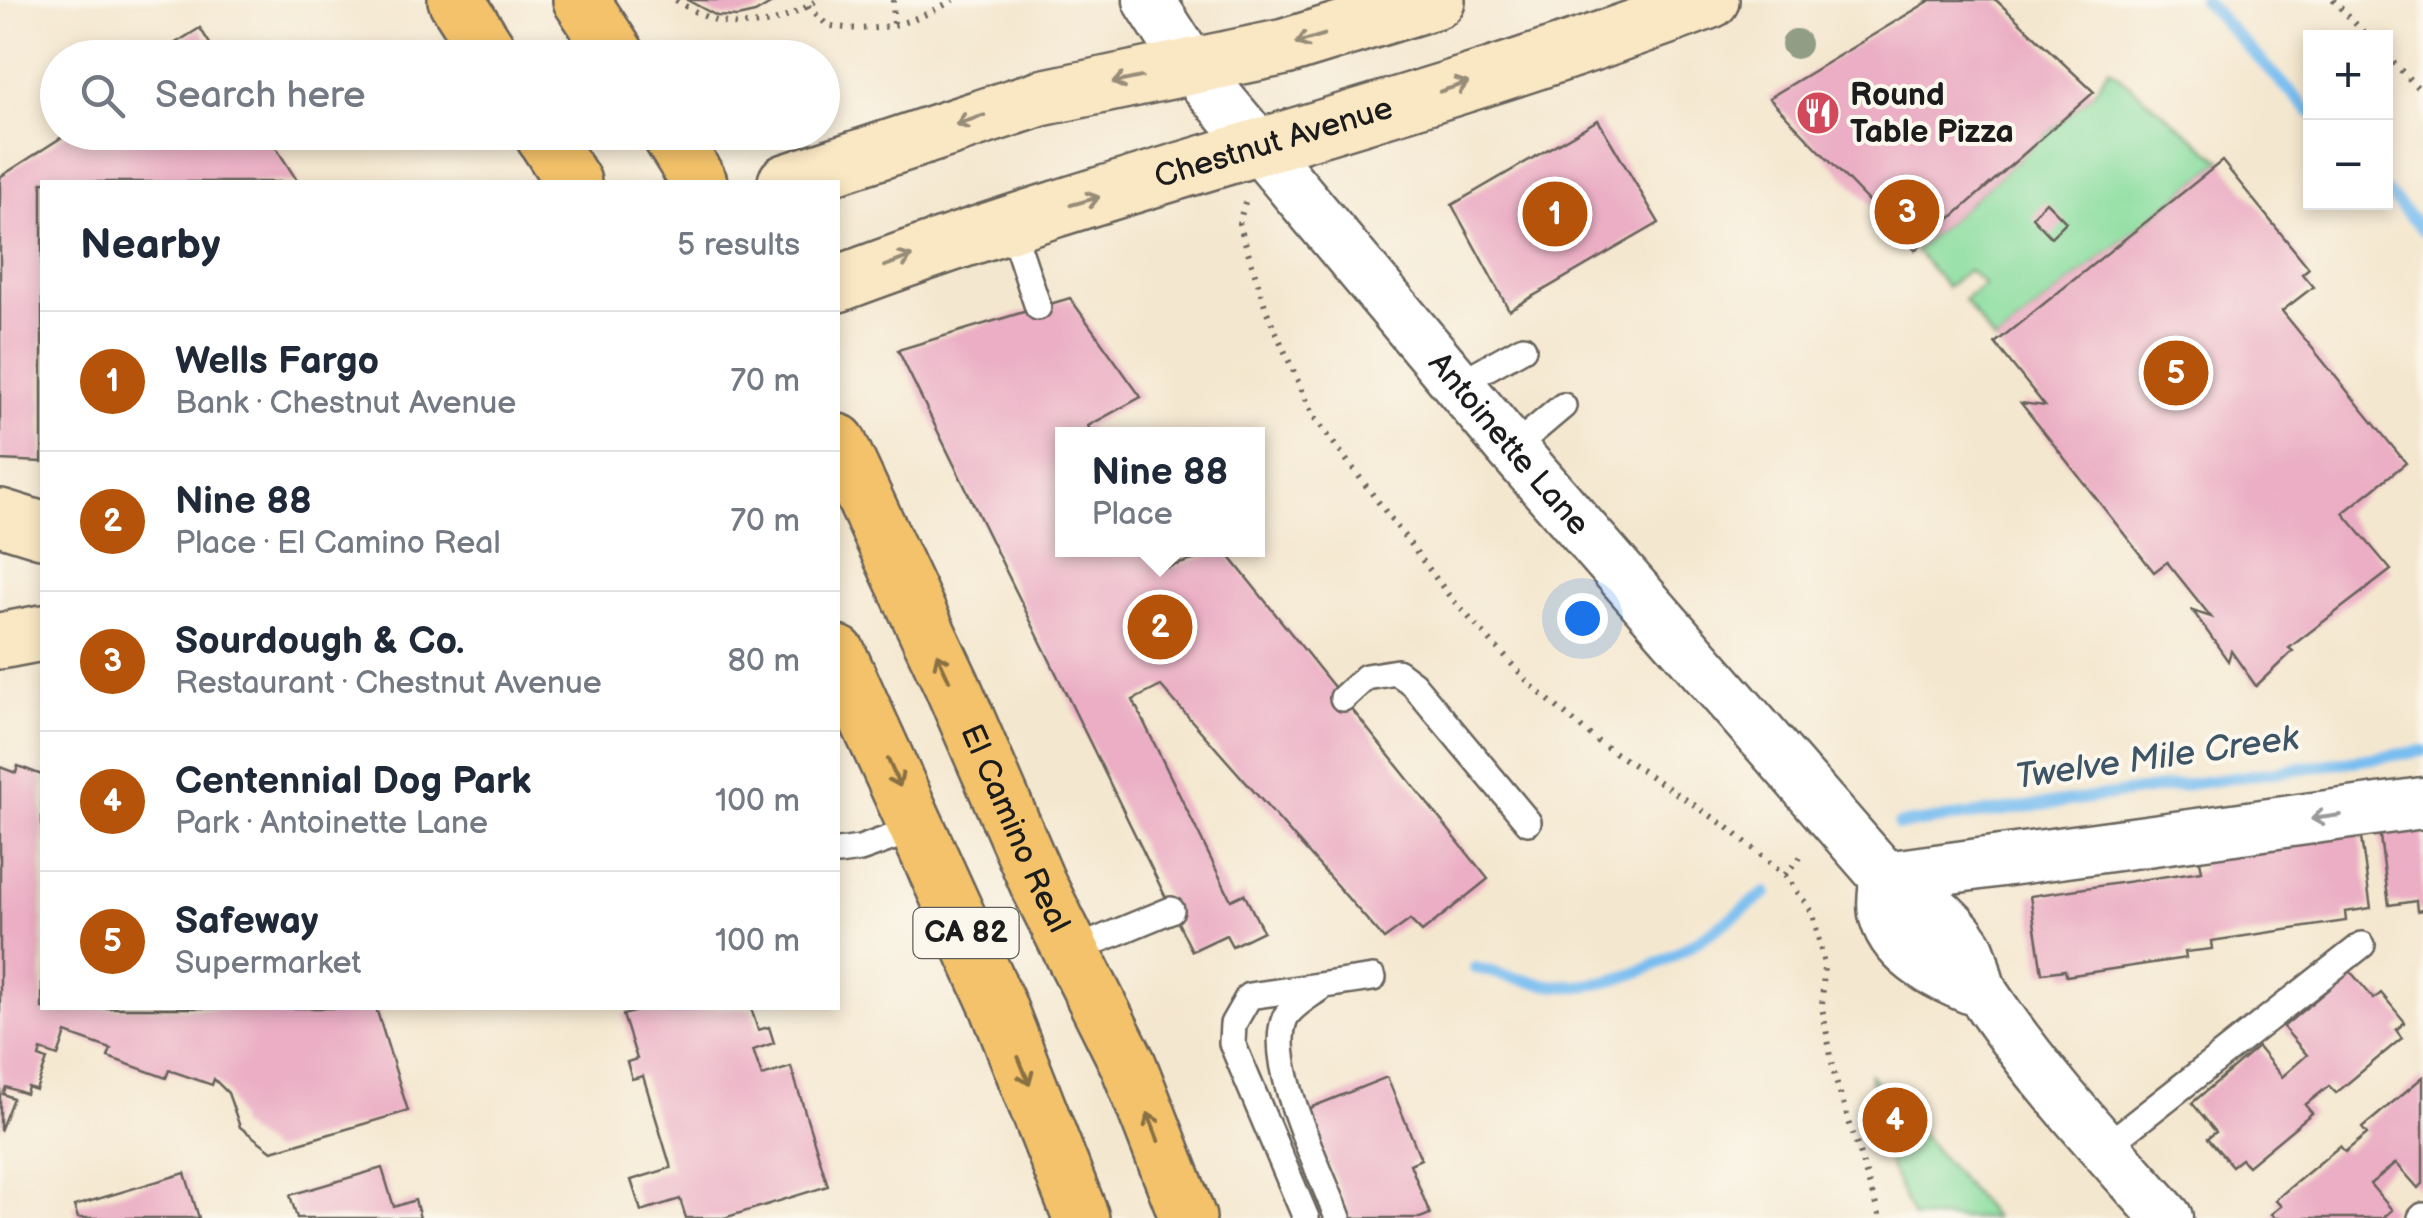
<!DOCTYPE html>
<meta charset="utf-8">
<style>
body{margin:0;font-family:"Balsamiq Sans",sans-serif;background:#f6f6f7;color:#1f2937}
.controls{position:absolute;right:30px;top:30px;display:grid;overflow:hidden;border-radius:0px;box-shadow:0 5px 15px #0003}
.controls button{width:90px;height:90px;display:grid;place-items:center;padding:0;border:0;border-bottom:2px solid #e0e1e3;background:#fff;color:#1f2937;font:50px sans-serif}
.you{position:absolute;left:1582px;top:618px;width:35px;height:35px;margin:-25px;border:8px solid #fff;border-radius:50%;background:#1a73e8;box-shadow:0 0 0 15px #1a73e833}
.badge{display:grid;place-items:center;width:65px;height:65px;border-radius:50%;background:#b45309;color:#fff;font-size:32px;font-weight:700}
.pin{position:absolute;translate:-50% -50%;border:5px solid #fff;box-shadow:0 2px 10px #0006}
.popup{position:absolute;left:1055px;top:427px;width:210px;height:130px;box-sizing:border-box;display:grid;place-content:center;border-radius:0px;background:#fff;filter:drop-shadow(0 2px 8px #0005);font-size:32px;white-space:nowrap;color:#747a83}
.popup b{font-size:38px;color:#1f2937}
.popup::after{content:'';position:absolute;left:50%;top:100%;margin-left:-20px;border:20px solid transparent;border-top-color:#fff}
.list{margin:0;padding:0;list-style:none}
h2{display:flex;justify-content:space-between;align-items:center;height:130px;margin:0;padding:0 40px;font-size:42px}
h2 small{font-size:32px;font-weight:400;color:#747a83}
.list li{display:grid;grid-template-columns:65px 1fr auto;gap:30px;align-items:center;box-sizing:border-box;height:140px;padding:0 40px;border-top:2px solid #e0e1e3}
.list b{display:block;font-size:38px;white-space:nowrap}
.list p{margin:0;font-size:32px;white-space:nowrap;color:#747a83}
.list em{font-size:32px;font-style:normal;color:#747a83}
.icon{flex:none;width:55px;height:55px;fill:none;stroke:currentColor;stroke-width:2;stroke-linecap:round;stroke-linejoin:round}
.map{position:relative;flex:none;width:2423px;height:1218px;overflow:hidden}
.search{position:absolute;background:#fff;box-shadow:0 5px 15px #0003;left:40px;top:40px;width:800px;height:110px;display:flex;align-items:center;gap:25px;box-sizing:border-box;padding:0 35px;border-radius:55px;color:#747a83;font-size:38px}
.panel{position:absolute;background:#fff;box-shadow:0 5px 15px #0003;left:40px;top:180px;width:800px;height:830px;border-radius:0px}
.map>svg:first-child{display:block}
.green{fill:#89dd9f;stroke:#527c5e;stroke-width:2.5}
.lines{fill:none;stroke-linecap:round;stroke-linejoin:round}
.stream{stroke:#79bef0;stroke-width:12}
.building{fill:#ebaec4}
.service-casing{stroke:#68635b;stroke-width:30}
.minor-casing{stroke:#68635b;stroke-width:55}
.secondary-casing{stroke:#68635b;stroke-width:60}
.primary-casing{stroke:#68635b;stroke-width:60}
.path{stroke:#68635b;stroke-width:6;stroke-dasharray:2.5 8;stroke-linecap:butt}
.service{stroke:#fff;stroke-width:25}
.minor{stroke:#fff;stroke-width:50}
.secondary{stroke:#fae7c3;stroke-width:55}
.primary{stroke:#f3c26a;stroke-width:55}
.tree{fill:#929d86}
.oneway{stroke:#968c78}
.oneway2{stroke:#886f43}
.oneway3{stroke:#999}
.labels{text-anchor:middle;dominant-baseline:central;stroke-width:8;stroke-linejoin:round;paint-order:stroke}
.shield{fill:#fbf7ec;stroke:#5f5e5a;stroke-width:2.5}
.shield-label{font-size:30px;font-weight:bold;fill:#1c1c1c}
.poi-label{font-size:32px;font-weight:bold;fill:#1c1c1c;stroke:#fbf7ec;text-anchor:start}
.street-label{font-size:32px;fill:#1c1c1c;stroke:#fbf7ec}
.water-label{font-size:35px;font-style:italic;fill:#3d5566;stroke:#fbf7ec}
</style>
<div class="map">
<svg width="2423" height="1218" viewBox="0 0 2423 1218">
<rect width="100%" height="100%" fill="#fbf7ec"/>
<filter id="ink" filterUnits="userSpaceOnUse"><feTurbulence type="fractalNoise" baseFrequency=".01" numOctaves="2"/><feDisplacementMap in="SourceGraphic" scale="20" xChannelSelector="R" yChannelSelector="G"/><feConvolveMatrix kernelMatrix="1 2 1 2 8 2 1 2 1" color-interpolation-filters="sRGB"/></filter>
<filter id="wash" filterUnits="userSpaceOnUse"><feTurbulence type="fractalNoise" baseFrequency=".0048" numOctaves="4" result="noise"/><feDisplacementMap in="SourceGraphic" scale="40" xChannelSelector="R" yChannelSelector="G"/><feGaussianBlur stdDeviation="2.25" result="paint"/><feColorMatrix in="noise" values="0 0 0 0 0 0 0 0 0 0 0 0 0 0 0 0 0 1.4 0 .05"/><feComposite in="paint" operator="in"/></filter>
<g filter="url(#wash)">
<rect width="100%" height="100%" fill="#f4e7cf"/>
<g class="green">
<polygon points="2109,68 2222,161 1995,343 1964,300 1985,285 1968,270 1947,287 1915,250 2094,92"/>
<polygon points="1869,1073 1994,1218 1913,1218 1890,1167"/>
</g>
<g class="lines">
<g class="stream">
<polyline points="2203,0 2310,112"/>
<polyline points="2386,191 2423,230"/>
<polyline points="1899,825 2423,751"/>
<path d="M1475 968C1502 974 1531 984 1558 986 1639 991 1705 936 1766 893"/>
</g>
</g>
<g id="blocks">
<g class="building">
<polygon points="687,0 777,0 755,13 737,17 717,16"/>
<polygon points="1931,0 1996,0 2094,92 1915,250 1769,98"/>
<polygon points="200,28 219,58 151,58"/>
<polygon points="1598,120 1659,223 1509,310 1452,205"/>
<polygon points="70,132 266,132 298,182 42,182 42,462 0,460 0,177"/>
<polygon points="2222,161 2309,268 2302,274 2313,287 2282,311 2406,463 2343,513 2391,570 2289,648 2293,651 2256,686 2231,651 2228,661 2193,611 2211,617 2167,562 2154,572 2021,403 2045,406 1995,343"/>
<polygon points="2046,202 2066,222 2051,237 2032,217"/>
<polygon points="1070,298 1141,397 1088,426 1092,434 1062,434 1062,550 1150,550 1161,569 1225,551 1488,879 1422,932 1410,920 1384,939 1161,686 1133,700 1231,900 1244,894 1263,931 1232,946 1226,935 1192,951 898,350"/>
<polygon points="18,766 42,775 42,1008 376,1008 408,1111 272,1151 240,1127 228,1093 214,1079 212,1085 169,1070 166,1078 108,1057 111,1049 66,1033 58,1056 41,1050 39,1057 47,1060 36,1090 28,1087 26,1094 6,1087 3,1094 13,1098 0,1131 0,767 16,773"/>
<polygon points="2423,822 2423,910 2417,911 2416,901 2389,905 2379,829"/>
<polygon points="2360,831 2371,908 2345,912 2346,921 2211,941 2212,949 2185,952 2186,958 2066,976 2065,970 2042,973 2030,896 2202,871 2199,855"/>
<polygon points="2350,971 2374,999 2381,993 2405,1022 2396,1030 2402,1038 2336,1093 2329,1086 2305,1105 2312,1113 2248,1166 2241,1159 2232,1166 2208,1138 2216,1132 2192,1103 2258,1047 2282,1077 2307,1055 2283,1027"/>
<polygon points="646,1008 751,1008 758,1030 769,1027 774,1043 753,1050 762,1076 791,1067 828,1186 724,1218 686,1218 680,1199 641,1211 631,1180 671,1168 643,1076 632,1079 627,1062 637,1059 623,1015"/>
<polygon points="1387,1077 1421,1159 1410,1164 1430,1214 1420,1218 1351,1218 1307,1109"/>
<polygon points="2423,1077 2423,1184 2418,1188 2396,1163 2370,1184 2392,1210 2383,1218 2275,1218 2271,1214 2281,1206 2275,1200 2340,1146 2345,1152 2367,1134 2362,1128"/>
<polygon points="382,1168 394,1207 415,1200 420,1218 297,1218 290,1195"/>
<polygon points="185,1173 199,1218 78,1218 74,1206"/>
</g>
</g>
</g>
<g filter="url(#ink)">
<use href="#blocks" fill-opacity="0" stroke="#68635b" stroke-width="2.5"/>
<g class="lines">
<defs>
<g id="service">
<polyline points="1010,223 1038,307"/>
<polyline points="1458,384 1523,348"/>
<polyline points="1512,449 1563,406"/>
<polyline points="1343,698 1366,677 1397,672 1413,684 1528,822"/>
<polyline points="838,852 860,849 919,828"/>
<polyline points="1072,951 1171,910"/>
<path d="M1320 988C1309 996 1291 1006 1285 1018 1266 1063 1321 1172 1338 1218"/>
<polyline points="2105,1147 2362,945"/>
<polyline points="1306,1218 1232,1043 1233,1024 1249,996 1373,978"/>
<polyline points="2421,1218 2423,1216"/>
</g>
<g id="minor">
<path id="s1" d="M1149 0 1191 66 1512 449 1885 877C1917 895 1947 914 1967 946 1976 962 1975 982 1985 997 2038 1076 2104 1147 2167 1218"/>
<polyline points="1885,877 2423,803"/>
<path d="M1885 877C1885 888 1881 906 1885 917 1897 958 1946 979 1982 993"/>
</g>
<g id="secondary">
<polyline points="786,182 1041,98 1285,47 1437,0"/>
<path id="s2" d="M838 284C1124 176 1424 109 1711 0"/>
<polyline points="0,517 42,530"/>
<polyline points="0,641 42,633"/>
</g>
<g id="primary">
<polyline points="456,0 493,58"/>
<polyline points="581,0 619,58"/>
<polyline points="541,132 573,182"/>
<polyline points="668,132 699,182"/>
<path id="s3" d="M838 442 952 685 1038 884 1128 1064 1188 1218"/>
<polyline points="838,654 998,1006 1081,1218"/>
</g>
</defs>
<use href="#service" class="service-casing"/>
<use href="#minor" class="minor-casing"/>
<use href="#secondary" class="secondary-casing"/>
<use href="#primary" class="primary-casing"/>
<g class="path">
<path d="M676 0C723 33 770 33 817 0"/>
<polyline points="893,0 894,26"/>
<polyline points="1928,0 1929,2"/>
<polyline points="2333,0 2369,38"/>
<path d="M808 6 827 25C874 35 912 24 953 0"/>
<polyline points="2386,55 2423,93"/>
<polyline points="1245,202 1239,223 1267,312 1314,417 1451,598 1532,686 1597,741 1726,826 1785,875 1813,913 1824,965 1822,1007 1835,1078 1880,1218"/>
<polyline points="1785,875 1804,853"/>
</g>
<use href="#service" class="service"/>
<use href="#minor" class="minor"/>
<use href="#secondary" class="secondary"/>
<use href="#primary" class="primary"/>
</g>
<circle class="tree" cx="1796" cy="44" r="15"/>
<defs><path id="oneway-shaft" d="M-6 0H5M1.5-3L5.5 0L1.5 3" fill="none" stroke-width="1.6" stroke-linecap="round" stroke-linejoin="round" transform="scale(2.5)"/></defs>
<g class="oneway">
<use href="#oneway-shaft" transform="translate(1310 39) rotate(163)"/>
<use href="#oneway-shaft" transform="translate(1127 80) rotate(168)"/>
<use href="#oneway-shaft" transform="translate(1454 87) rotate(-18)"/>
<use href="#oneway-shaft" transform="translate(970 120) rotate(162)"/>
<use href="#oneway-shaft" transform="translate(1085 201) rotate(-16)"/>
<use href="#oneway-shaft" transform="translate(898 261) rotate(-21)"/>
</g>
<g class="oneway2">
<use href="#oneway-shaft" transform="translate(943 667) rotate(-115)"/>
<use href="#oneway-shaft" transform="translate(894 773) rotate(66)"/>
<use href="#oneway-shaft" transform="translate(1024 1071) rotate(68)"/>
<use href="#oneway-shaft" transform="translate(1153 1127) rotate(-111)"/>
</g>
<use class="oneway3" href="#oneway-shaft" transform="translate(2326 817) rotate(172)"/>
</g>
<defs>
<symbol id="restaurant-disc" viewBox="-11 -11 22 22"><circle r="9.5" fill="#d1495b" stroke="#fbf7ec"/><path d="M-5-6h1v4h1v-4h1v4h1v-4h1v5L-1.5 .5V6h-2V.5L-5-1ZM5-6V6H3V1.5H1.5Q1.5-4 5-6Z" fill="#fff"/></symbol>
</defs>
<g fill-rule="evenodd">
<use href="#restaurant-disc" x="1793" y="88" width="50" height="50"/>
</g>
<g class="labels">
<rect class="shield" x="913.5" y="908" width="105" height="50" rx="8"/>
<g class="shield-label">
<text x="966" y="933">CA 82</text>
</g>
<g class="poi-label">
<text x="1850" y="95">Round<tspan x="1850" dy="37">Table Pizza</tspan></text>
</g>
<g class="street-label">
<text stroke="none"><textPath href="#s2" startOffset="458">Chestnut Avenue</textPath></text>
<text stroke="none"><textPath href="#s1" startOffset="572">Antoinette Lane</textPath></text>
<text stroke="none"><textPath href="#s3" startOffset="425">El Camino Real</textPath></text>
</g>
<g class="water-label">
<text transform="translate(2157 758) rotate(-8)">Twelve Mile Creek</text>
</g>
</g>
</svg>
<div class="controls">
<button>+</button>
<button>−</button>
</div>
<div class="you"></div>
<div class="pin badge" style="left:1555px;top:214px">1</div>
<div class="pin badge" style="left:1160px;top:627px">2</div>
<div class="popup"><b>Nine 88</b>Place</div>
<div class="pin badge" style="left:1907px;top:212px">3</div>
<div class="pin badge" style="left:1895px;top:1120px">4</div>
<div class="pin badge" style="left:2176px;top:373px">5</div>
<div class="search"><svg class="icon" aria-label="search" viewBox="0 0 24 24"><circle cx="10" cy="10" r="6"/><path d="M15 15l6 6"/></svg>Search here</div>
<section class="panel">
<h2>Nearby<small>5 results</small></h2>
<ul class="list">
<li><span class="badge">1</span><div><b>Wells Fargo</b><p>Bank · Chestnut Avenue</p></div><em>70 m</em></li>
<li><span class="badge">2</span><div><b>Nine 88</b><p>Place · El Camino Real</p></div><em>70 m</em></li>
<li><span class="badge">3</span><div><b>Sourdough &amp; Co.</b><p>Restaurant · Chestnut Avenue</p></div><em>80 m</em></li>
<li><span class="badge">4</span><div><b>Centennial Dog Park</b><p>Park · Antoinette Lane</p></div><em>100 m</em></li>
<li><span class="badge">5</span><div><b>Safeway</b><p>Supermarket</p></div><em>100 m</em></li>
</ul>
</section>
</div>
